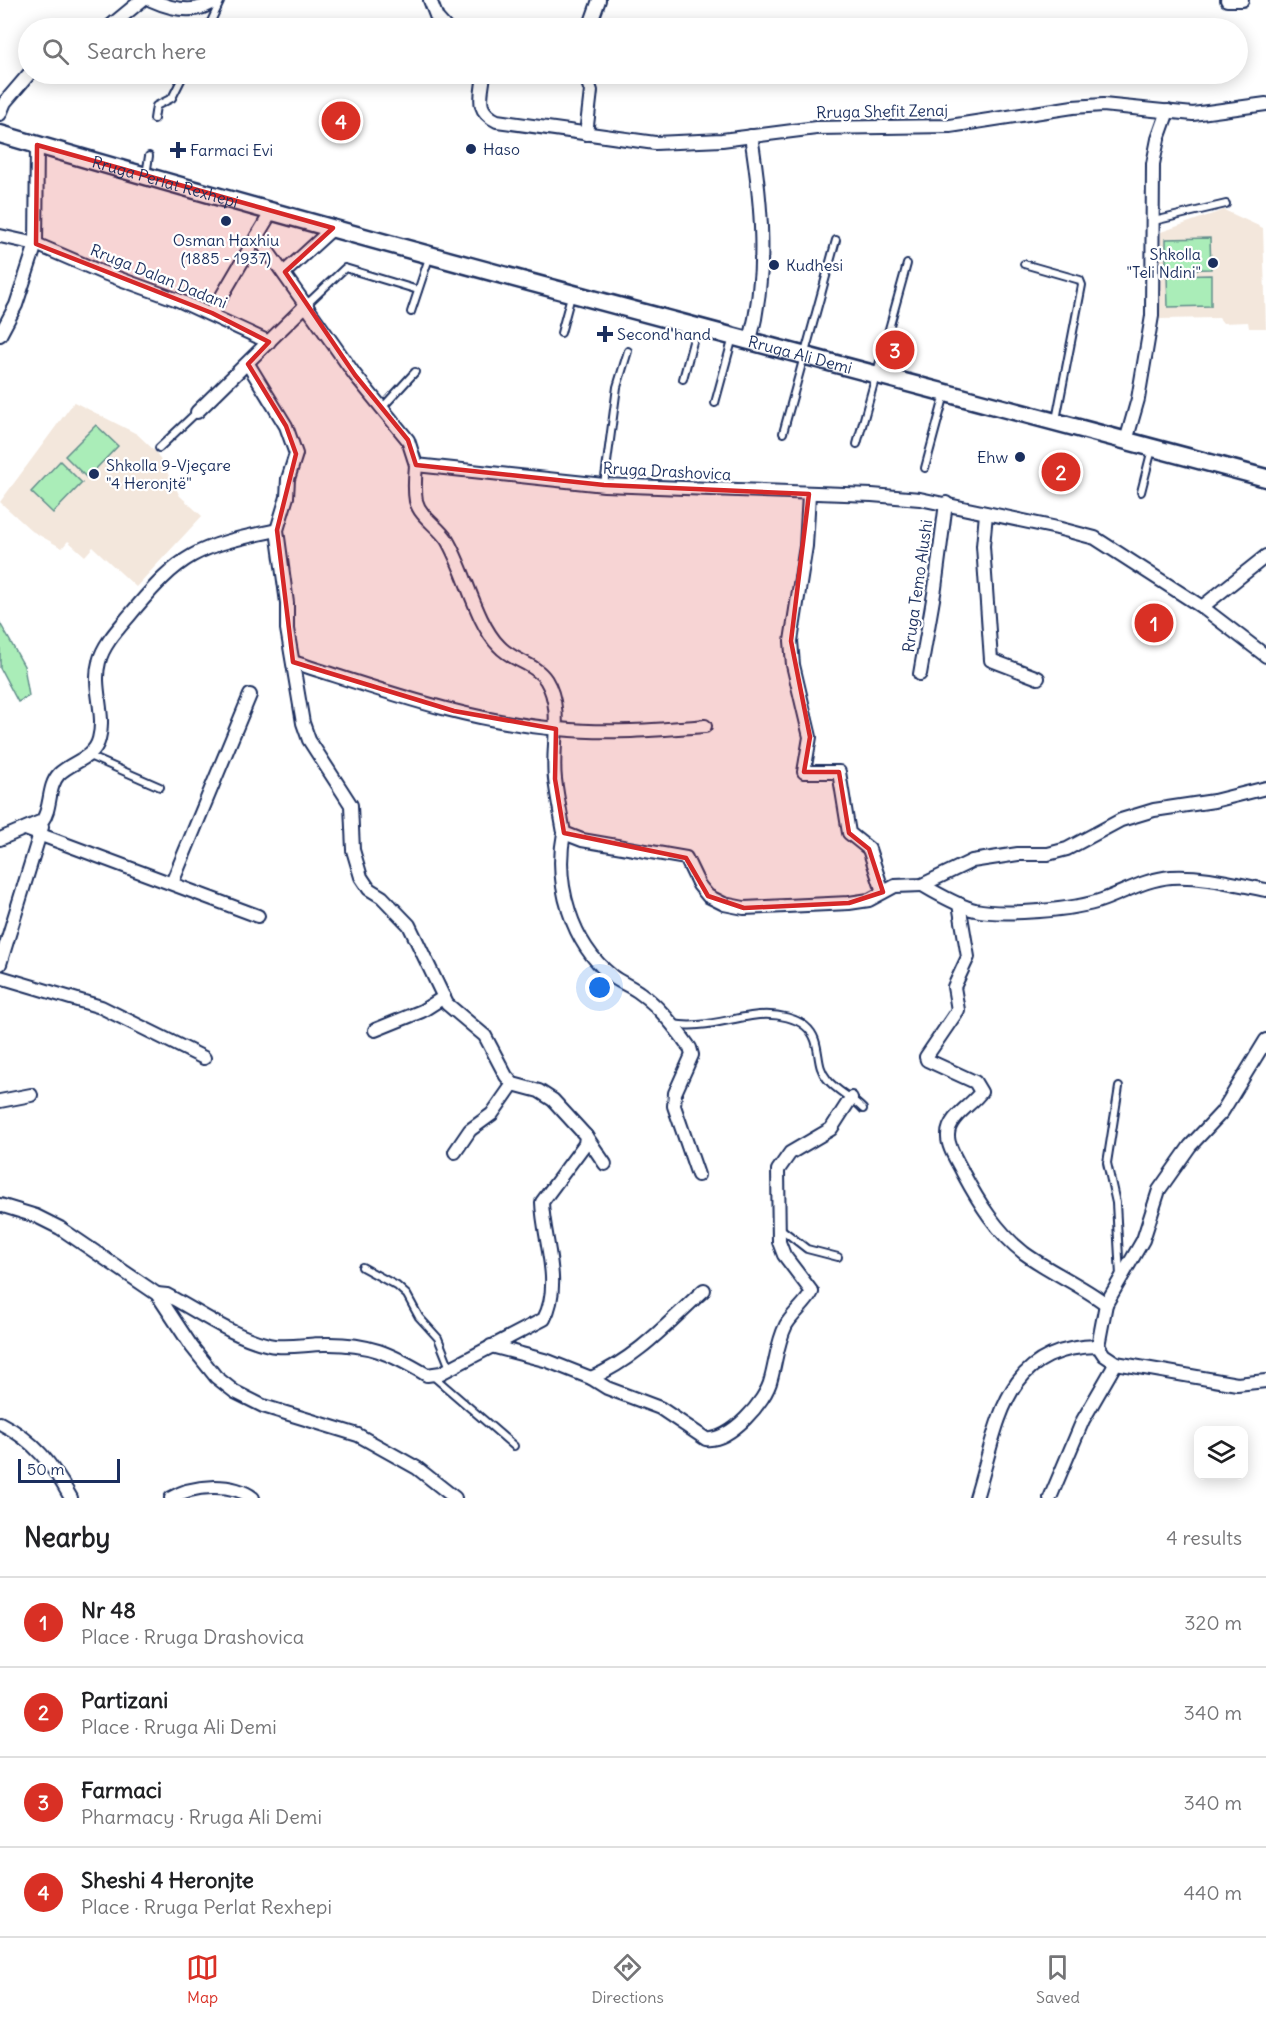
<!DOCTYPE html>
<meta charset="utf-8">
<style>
body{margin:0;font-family:Delius,sans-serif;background:#f2f2f2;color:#202124}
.controls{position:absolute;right:18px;bottom:18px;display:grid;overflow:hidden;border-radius:12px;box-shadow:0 3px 15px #0003}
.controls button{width:54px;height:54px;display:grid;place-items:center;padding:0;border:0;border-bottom:2px solid #e0e0e0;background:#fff;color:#202124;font:30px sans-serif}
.scale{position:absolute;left:18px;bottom:15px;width:102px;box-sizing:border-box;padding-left:6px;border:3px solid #1b2f5e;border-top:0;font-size:16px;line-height:21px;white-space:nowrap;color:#1b2f5e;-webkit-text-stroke:4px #fff;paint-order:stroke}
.you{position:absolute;left:600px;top:988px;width:21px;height:21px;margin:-15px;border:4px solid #fff;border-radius:50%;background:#1a73e8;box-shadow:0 0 0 9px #1a73e833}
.badge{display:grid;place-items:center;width:39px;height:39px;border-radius:50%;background:#d93025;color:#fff;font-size:20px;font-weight:700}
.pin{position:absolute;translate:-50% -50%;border:3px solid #fff;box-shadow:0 2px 6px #0006}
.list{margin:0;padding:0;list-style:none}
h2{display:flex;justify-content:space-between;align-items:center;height:78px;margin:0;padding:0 24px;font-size:26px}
h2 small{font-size:20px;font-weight:400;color:#757577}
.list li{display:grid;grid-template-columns:39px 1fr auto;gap:18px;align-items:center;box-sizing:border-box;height:90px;padding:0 24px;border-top:2px solid #e0e0e0}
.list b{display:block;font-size:22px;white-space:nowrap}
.list p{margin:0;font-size:20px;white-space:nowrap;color:#757577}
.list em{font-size:20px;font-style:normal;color:#757577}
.icon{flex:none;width:33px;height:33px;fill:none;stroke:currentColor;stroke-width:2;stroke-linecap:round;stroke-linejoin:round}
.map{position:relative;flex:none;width:1266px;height:1498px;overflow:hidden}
.search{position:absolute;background:#fff;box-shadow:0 3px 15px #0003;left:18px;right:18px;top:18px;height:66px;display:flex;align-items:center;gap:15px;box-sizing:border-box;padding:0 21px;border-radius:33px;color:#757577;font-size:22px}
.sheet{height:438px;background:#fff}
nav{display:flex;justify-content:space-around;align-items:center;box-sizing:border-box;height:84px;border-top:2px solid #e0e0e0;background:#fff;font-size:16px;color:#757577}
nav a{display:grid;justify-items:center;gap:3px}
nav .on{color:#d93025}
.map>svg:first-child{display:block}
.built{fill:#f3e7dc}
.green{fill:#aaedb8;stroke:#628e8b;stroke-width:1.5}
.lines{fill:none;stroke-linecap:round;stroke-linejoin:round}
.lane-casing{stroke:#1b2f5e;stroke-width:10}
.street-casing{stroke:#1b2f5e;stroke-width:16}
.secondary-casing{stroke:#1b2f5e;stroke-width:21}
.lane{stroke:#fff;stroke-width:6}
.street{stroke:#fff;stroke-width:12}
.secondary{stroke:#fff;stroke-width:16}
.marked{fill:#d62828;fill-opacity:0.2;stroke:#d62828;stroke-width:4.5;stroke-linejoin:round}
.poi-dot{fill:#1b2f5e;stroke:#fff;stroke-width:2}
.labels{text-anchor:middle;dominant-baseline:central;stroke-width:4.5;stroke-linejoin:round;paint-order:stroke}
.street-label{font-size:16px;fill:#1b2f5e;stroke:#fff}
.poi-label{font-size:16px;fill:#1b2f5e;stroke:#fff;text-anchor:start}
</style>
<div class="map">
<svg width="1266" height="1498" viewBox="0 0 1266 1498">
<rect width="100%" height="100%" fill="#fff"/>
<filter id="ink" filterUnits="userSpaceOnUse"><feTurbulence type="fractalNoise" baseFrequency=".0167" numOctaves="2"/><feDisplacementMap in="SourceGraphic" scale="12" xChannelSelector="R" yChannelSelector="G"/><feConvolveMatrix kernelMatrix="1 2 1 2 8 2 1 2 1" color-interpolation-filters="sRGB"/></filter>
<g filter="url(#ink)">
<g class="built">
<polygon points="1224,210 1263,228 1266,328 1249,328 1248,322 1223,323 1219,318 1159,319 1161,232"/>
<polygon points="74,402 137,434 156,452 180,496 202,516 136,587 93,547 85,556 68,541 62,548 32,531 0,502"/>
</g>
<g class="green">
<polygon points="1210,238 1211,269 1166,270 1166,239"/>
<polygon points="1211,275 1211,306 1168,307 1167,276"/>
<polygon points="96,425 118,446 87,478 65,456"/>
<polygon points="60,461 82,483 53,513 31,492"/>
<polygon points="0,623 24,666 29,696 18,702 0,668"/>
</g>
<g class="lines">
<defs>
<g id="lane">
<polyline points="208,28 221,0"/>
<polyline points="154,119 156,106 172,98 184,74"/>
<polyline points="146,175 149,156"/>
<polyline points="1154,221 1226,204"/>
<polyline points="1024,264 1080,280 1082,285 1056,420"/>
<polyline points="307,304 345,268 418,290"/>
<polyline points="411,312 430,255"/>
<polyline points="561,333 571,296"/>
<polyline points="683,379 697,327"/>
<polyline points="715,403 733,337"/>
<polyline points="382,408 415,372"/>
<polyline points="783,433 836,240"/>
<polyline points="857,444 907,264"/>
<polyline points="159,448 197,412"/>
<polyline points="925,468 945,394"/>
<polyline points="604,485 617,387 628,351"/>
<polyline points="1141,492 1152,449"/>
<polyline points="89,756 160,787"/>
<path d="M673 1024C699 1029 724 1020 751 1016 772 1013 806 1015 815 1040 820 1055 817 1067 827 1079 837 1092 852 1097 863 1109"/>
<polyline points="1119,1087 1107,1163 1116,1203 1120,1276"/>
<polyline points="780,1228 807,1249 838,1257"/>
<polyline points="362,1267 397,1286 407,1295 419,1317 438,1338 450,1368"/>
<polyline points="433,1376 514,1446"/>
</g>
<g id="street">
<path d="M151 0C171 9 197 15 216 0"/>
<polyline points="430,0 437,18 446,28"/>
<polyline points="1227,0 1242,0"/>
<polyline points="108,28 142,0"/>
<polyline points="589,28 599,0"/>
<path d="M484 74C482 96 474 110 497 121L655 143 722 140 816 128 950 126 1073 107 1103 105 1193 114 1266 104"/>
<polyline points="585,74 591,91 586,134"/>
<polyline points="0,114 5,102 29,74"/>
<polyline points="272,211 257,236 355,375 408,440 416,465 604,485 872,495 920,499 1057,528 1095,538 1202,607 1266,656"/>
<polyline points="0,236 36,244 101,272 178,300 269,342"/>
<polyline points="285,272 333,228"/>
<polyline points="212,313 257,236"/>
<polyline points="0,335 16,305 36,244 37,145"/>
<path d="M750 341C768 272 762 205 751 136"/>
<polyline points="197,412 307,304"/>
<polyline points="1126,441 1138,399 1152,316 1153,164 1158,139 1168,111"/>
<path d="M416 465C415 476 414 490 416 501 420 517 438 526 447 540 465 570 476 623 499 646 512 661 535 663 546 680 564 709 551 748 555 779 557 797 561 815 564 833L582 840 686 858 699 885 708 896 724 904 744 908 849 903 869 900 895 886 922 885 972 861 1018 854H1048L1067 849 1121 820 1154 810 1214 801 1266 788"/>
<polyline points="809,494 806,546 791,641 793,665 810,737 804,772 839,772 849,833 869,849 883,892"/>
<polyline points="986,514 983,546 991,660 1038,678"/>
<polyline points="1202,607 1266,556"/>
<path d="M293 662C379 689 468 722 559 729 608 734 656 730 705 726"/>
<polyline points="920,674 935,588 946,503"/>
<polyline points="25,829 258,916"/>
<path d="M564 833C554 883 571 943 612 976 621 983 631 986 640 993 659 1006 676 1028 690 1048L692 1055 675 1093 674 1106 698 1175"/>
<path d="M0 839 42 821C52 808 47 787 59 774 72 761 94 759 99 739 106 714 92 687 99 662 103 645 118 629 129 616 182 552 196 547 277 530"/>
<polyline points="172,883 250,695"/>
<path d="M922 885C939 894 956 905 975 910 1004 916 1075 910 1102 900 1125 892 1146 879 1171 877 1203 875 1235 884 1266 890"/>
<path d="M959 904 968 957 954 987 958 1010 926 1057 927 1060 975 1082 981 1092C972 1105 948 1117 948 1135 947 1147 958 1162 963 1173 979 1203 997 1232 1024 1253 1050 1272 1080 1284 1106 1304"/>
<polyline points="0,964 42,827"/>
<polyline points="0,977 101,1007 204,1058"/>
<polyline points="375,1030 422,1011 444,997"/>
<polyline points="0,1101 31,1095"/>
<polyline points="586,1136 605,1164"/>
<polyline points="455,1152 470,1130 492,1114 513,1084"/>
<polyline points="0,1205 36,1216 60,1228 157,1294 192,1347 216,1377 235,1392 263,1406 358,1435 417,1468 455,1498"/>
<path d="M157 1294 167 1295C199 1312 233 1337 269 1345 287 1349 306 1344 324 1344 368 1343 390 1353 427 1375L441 1373 544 1319C563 1283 543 1239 542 1202L585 1144 586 1136 553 1100 539 1091 513 1084 506 1076 485 1036 447 1004 409 925 382 897 369 889 361 877 353 850 351 805 309 740 303 723 287 629V603L277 530 287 497 288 479 296 454 286 426 248 364"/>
<path d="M491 1346 548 1361 591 1378 607 1388 660 1408 706 1439C729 1442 766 1402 771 1379 776 1361 777 1343 786 1325 793 1313 806 1304 812 1292L784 1255 779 1242 778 1170 790 1153 831 1129 851 1098"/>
<polyline points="1098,1346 1106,1304 1143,1240 1159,1190 1190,1146 1222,1112 1266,1040"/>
<path d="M591 1378C636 1359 669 1322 704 1290"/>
<path d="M0 1423C35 1441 52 1464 71 1498"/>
<path d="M171 1498C192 1485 232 1482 253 1498"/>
<path d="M976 1498C999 1424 1002 1347 1098 1346L1104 1355 1116 1363 1237 1384 1266 1381"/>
<polyline points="1050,1498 1083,1420 1116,1363"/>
</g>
<g id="secondary">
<path id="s1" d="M0 134C420 257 844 365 1266 478"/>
</g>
</defs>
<use href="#lane" class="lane-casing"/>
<use href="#street" class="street-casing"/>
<use href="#secondary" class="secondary-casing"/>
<use href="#lane" class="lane"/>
<use href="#street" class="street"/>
<use href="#secondary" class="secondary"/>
</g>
</g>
<path class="marked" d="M37 145 333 228 285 272 355 375 408 440 416 465 604 485 809 494 791 641 810 737 804 772H839L849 833 869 849 883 892 849 903 744 908 708 896 686 858 564 833 555 779 556 729 454 711 293 662 277 530 296 454 286 426 248 364 269 342 212 313 36 244Z"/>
<g class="poi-dot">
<circle cx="471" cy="149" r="6"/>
<path d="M175 141h6v6h6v6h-6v6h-6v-6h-6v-6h6z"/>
<circle cx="226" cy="221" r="6"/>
<circle cx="1213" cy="263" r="6"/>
<circle cx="774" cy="265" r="6"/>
<path d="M602 325h6v6h6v6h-6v6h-6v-6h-6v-6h6z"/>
<circle cx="1020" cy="457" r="6"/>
<circle cx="94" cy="474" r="6"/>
</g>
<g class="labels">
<g class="street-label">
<text transform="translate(882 111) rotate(-1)">Rruga Shefit Zenaj</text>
<text stroke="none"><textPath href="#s1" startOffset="172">Rruga Perlat Rexhepi</textPath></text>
<text transform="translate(159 276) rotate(22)">Rruga Dalan Dadani</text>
<text stroke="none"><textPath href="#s1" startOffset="830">Rruga Ali Demi</textPath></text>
<text transform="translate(667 471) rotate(3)">Rruga Drashovica</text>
<text transform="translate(917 586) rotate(-82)">Rruga Temo Alushi</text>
</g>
<g class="poi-label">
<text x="483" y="149">Haso</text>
<text x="190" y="150">Farmaci Evi</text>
<text x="226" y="240" text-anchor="middle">Osman Haxhiu<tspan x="226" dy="18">(1885 - 1937)</tspan></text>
<text x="1201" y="254" text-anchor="end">Shkolla<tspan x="1201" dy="18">"Teli Ndini"</tspan></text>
<text x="786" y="265">Kudhesi</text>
<text x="617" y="334">Second hand</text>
<text x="1008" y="457" text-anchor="end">Ehw</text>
<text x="106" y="465">Shkolla 9-Vjeçare<tspan x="106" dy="18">"4 Heronjtë"</tspan></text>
</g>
</g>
</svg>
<div class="controls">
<button><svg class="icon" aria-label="layers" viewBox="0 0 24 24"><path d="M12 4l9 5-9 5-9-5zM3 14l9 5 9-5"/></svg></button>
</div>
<div class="scale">50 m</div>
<div class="you"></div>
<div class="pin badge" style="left:1154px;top:623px">1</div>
<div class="pin badge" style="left:1061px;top:472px">2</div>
<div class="pin badge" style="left:895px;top:350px">3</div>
<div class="pin badge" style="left:341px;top:121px">4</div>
<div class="search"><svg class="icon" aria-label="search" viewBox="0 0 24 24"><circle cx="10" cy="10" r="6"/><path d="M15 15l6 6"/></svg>Search here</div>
</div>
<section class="sheet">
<h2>Nearby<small>4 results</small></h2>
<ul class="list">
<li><span class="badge">1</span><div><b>Nr 48</b><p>Place · Rruga Drashovica</p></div><em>320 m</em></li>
<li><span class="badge">2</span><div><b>Partizani</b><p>Place · Rruga Ali Demi</p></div><em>340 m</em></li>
<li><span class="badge">3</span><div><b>Farmaci</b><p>Pharmacy · Rruga Ali Demi</p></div><em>340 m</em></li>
<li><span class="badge">4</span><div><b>Sheshi 4 Heronjte</b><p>Place · Rruga Perlat Rexhepi</p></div><em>440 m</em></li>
</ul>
</section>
<nav>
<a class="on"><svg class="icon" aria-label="map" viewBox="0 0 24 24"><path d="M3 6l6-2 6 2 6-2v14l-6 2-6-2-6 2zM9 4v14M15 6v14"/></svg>Map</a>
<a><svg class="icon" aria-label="directions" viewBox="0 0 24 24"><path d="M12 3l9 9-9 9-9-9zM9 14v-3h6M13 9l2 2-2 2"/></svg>Directions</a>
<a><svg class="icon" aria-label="saved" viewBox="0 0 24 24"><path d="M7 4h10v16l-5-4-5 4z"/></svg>Saved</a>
</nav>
